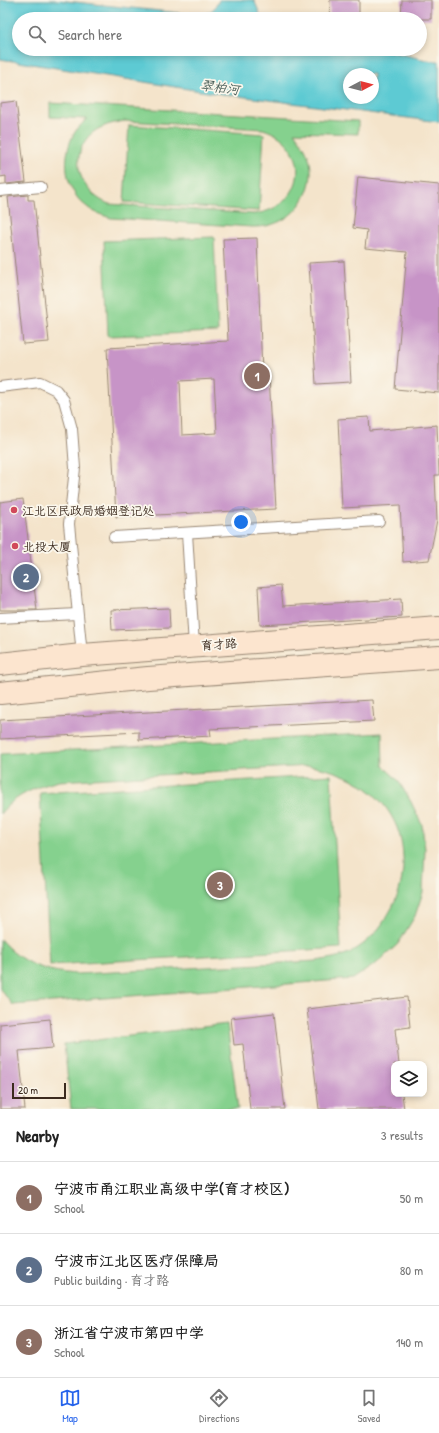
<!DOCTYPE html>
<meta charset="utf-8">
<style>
body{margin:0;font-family:"Patrick Hand","LXGW WenKai TC",sans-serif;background:#f6f6f6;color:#222}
.controls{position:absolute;right:12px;bottom:12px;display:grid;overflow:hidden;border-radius:8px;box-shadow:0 2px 6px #0003}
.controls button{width:36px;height:36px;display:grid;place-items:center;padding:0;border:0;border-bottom:1px solid #e0e0e0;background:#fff;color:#222;font:20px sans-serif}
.compass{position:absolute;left:343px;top:68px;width:36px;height:36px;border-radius:50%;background:#fff;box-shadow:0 2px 6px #0003;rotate:83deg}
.scale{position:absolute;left:12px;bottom:10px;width:54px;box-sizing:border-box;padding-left:4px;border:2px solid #3b2a1e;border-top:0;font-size:11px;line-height:14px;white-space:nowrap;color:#3b2a1e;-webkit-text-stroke:3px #fbf7ec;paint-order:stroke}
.you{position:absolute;left:241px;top:522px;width:14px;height:14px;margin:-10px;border:3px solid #fff;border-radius:50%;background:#1a73e8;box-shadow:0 0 0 6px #1a73e833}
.badge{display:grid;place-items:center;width:26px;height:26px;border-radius:50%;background:#2563eb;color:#fff;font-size:13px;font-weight:700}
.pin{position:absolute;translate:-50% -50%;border:2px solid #fff;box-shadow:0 1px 4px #0006}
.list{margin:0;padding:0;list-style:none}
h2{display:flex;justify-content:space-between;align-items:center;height:52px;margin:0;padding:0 16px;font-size:17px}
h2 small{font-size:13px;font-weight:400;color:#767676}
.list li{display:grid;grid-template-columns:26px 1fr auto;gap:12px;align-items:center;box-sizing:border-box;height:72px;padding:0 16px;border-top:1px solid #e0e0e0}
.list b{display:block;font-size:15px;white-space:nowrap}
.list p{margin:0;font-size:13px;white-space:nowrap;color:#767676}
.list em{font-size:13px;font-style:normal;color:#767676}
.icon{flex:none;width:22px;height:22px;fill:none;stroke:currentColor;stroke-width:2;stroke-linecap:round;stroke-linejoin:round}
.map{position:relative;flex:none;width:439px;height:1109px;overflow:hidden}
.search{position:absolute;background:#fff;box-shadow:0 2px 6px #0003;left:12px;right:12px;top:12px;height:44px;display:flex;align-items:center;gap:10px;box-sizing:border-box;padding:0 14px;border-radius:22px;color:#767676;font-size:15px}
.sheet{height:268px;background:#fff}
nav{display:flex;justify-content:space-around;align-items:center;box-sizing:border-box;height:56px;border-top:1px solid #e0e0e0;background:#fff;font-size:11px;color:#767676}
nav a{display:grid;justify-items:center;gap:2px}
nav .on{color:#2563eb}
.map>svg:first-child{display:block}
.green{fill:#85d18e;stroke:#607e56;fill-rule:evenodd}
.water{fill:#5dcad3;stroke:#4c7a78;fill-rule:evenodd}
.building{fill:#c794c7;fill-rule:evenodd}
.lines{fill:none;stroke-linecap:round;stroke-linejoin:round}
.lane-casing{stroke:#988774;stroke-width:12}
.secondary-casing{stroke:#988774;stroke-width:24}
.lane{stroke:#fff;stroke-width:10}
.secondary{stroke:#fce5cf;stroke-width:22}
.poi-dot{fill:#d1495b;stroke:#fbf7ec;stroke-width:1.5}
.labels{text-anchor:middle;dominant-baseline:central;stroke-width:3.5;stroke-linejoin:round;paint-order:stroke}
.poi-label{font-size:12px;fill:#3b2a1e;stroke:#fbf7ec;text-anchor:start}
.street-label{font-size:12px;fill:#3b2a1e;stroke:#fbf7ec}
.water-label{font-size:13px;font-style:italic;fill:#455a54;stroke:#fbf7ec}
</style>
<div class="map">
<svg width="439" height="1109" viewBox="0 0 439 1109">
<rect width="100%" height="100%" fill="#fbf7ec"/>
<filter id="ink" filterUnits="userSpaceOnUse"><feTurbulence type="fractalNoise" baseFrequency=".025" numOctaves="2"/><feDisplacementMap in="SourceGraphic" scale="8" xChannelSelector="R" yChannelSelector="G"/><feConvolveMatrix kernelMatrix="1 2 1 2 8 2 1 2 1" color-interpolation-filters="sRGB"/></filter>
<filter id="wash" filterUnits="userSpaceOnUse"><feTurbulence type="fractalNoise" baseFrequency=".012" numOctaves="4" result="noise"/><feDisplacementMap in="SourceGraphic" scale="16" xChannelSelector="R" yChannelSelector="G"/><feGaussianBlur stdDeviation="0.9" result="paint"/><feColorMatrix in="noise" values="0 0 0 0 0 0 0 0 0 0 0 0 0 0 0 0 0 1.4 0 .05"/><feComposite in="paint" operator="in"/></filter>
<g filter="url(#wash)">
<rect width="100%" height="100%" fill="#f4e4cb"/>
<g class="green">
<path d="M50 103 358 121V134L294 132C299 139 305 146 308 155 319 184 299 218 270 225 264 227 258 227 252 227L111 218C102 215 94 213 86 206 64 190 61 155 75 132 78 127 83 123 87 119L50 117ZM125 121 263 129C313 144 308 207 254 214L109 204C85 195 69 166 85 141 93 128 110 123 125 121Z"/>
<polygon points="129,125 264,134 259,211 124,202"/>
<polygon points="214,237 218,332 108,336 104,241"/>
<path d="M382 733 383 766 398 780 411 802 422 825 425 849 423 892 415 916 398 944 377 963 353 979 13 1005 0 989V939C21 964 46 972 77 974L316 961C328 959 341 957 351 952 368 943 380 929 389 913 398 898 402 884 403 867 406 809 362 773 309 766L59 781C36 787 15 795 0 814V754Z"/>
<polygon points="331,775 341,948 50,965 40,793"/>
<polygon points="227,1024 238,1109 71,1109 64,1044"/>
</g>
<path class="water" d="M0 0H56L198 15C209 14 215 10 219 0H254L260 14 263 19H19V49H379L431 61H439V122L207 92 0 59ZM349 74H373V98H349Z"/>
<g id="blocks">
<g class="building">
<polygon points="330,0 359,0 359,19 329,19"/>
<polygon points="402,0 431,0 431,19 401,19"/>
<polygon points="16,101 26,182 6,184 6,176 0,177 0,103"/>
<polygon points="358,177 439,185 439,393 395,389 407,252 365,248 367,230 353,228"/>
<polygon points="28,195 28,200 34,200 49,342 23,344 8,197"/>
<path d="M257 238 262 374H269L276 509 116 517 107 348 228 341 223 239ZM214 379 217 433 182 435 180 381Z"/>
<polygon points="344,261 351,382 316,384 309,263"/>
<polygon points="369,417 370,431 437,425 439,475 435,475 437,520 429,560 403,562 400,505 342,508 338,419"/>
<polygon points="23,499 37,610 0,610 0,502"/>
<polygon points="281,585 283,606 401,599 402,617 260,625 258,587"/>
<polygon points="169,608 170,628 112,630 111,610"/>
<polygon points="372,700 374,721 210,729 211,736 139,740 139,732 0,739 0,720"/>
<polygon points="407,997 410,1027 395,1029 399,1064 394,1064 394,1094 402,1094 404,1109 319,1109 307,1009"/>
<polygon points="274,1013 285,1109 250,1109 243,1044 234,1045 231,1018"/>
<polygon points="50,1019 53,1048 19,1051 25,1109 0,1109 0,1024"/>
</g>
</g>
</g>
<g filter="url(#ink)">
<use href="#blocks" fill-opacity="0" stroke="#988774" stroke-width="1"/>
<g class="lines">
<defs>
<g id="lane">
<polyline points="0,191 41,187"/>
<polyline points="0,387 40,382 56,390 64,400 72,429 75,468 69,524 82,655"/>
<polyline points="187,533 194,646"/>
<polyline points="114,537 379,521"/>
<polyline points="0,618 77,614"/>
</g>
<g id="secondary">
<polyline points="0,664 82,655 439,628"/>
<polyline points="0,693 148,678 439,657"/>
</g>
</defs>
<use href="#lane" class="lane-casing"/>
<use href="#secondary" class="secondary-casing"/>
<use href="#lane" class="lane"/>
<use href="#secondary" class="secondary"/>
</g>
</g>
<g class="poi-dot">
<circle cx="14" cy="510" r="4"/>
<circle cx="15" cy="546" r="4"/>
</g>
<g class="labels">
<g class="poi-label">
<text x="22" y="510">江北区民政局婚姻登记处</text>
<text x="23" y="546">北投大厦</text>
</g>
<g class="street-label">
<text transform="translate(219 644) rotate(-4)">育才路</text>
</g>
<g class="water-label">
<text transform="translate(220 87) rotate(8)">翠柏河</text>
</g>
</g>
</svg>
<div class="controls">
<button><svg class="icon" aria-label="layers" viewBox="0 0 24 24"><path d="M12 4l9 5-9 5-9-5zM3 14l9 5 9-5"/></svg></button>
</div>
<svg class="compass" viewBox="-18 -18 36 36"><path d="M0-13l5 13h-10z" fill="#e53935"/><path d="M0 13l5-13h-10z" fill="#767676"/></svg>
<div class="scale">20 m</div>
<div class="you"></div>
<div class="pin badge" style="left:257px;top:376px;background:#8d6e63">1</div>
<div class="pin badge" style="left:26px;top:577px;background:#5c6f8a">2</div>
<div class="pin badge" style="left:220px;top:885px;background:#8d6e63">3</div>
<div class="search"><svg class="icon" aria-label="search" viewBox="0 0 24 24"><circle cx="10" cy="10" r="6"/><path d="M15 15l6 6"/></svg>Search here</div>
</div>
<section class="sheet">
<h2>Nearby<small>3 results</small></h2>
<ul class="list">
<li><span class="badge" style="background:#8d6e63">1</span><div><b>宁波市甬江职业高级中学(育才校区)</b><p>School</p></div><em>50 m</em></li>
<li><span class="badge" style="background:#5c6f8a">2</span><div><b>宁波市江北区医疗保障局</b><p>Public building · 育才路</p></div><em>80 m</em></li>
<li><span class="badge" style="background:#8d6e63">3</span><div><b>浙江省宁波市第四中学</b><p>School</p></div><em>140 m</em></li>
</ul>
</section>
<nav>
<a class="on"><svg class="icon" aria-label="map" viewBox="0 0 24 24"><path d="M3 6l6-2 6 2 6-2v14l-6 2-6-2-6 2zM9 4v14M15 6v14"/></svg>Map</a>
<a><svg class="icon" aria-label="directions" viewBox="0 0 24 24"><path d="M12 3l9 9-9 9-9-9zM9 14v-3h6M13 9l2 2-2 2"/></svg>Directions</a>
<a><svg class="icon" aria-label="saved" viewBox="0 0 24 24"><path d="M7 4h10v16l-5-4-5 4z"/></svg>Saved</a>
</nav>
